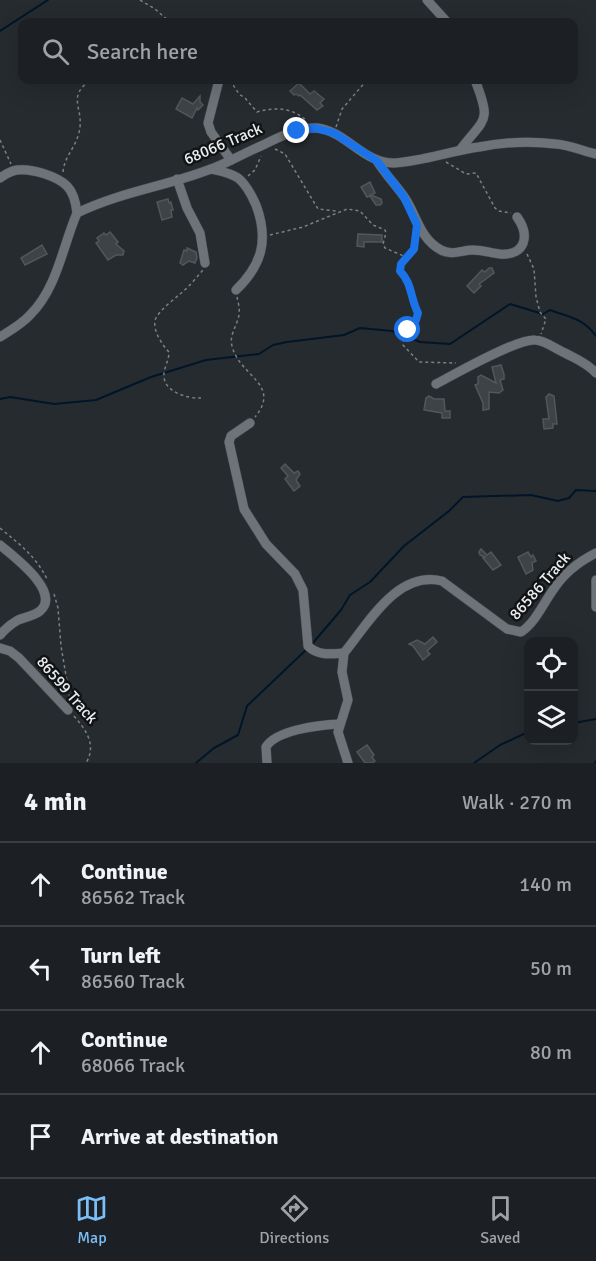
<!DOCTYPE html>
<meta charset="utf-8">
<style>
body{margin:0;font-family:Signika,sans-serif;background:#25282c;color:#f1f3f6}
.controls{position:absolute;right:18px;bottom:18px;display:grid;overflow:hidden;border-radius:12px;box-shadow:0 6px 24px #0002}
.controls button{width:54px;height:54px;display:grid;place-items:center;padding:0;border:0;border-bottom:2px solid #3a3e41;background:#1c2024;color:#f1f3f6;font:30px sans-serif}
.stop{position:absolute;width:18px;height:18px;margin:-14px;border:4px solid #1a73e8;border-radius:50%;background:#fff}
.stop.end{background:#1a73e8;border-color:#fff;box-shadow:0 2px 6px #0008}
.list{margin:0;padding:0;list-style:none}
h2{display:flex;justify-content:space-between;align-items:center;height:78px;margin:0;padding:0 24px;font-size:26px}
h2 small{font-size:20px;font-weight:400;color:#a0a3a6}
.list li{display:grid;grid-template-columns:39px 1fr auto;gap:18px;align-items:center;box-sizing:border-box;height:84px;padding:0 24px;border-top:2px solid #3a3e41}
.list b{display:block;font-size:22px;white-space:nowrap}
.list p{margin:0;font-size:20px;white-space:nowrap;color:#a0a3a6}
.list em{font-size:20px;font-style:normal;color:#a0a3a6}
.icon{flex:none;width:33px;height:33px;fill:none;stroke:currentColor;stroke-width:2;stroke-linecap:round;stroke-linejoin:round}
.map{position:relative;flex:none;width:596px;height:763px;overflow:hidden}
.search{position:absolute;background:#1c2024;box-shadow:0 6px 24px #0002;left:18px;right:18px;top:18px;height:66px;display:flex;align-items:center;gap:15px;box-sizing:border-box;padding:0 21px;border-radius:12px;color:#a0a3a6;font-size:22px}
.sheet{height:414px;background:#1c2024}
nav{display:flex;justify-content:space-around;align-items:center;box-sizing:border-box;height:84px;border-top:2px solid #3a3e41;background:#1c2024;font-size:16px;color:#a0a3a6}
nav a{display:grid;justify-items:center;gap:3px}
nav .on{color:#7abff8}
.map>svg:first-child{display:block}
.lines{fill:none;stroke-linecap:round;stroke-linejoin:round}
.stream{stroke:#001528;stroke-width:2}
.building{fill:#3e4347;stroke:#51575b;stroke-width:1.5}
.minor-casing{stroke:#44484c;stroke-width:10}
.path{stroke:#7b8083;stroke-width:1.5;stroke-dasharray:3 3;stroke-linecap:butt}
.minor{stroke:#6d7378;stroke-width:9}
.route{stroke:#1a73e8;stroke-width:8}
.labels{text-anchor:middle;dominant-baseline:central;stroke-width:5;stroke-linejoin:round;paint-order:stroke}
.street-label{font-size:16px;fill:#eaeef0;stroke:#111315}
</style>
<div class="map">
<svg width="596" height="763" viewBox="0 0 596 763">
<rect width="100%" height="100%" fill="#262b30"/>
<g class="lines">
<g class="stream">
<polyline points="0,31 48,0"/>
<path d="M0 399 10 397 54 404 96 400 151 377 206 360 259 354 273 345 287 342 344 335 360 328 392 331 420 342 450 344 510 304 543 314 550 310C569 317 583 318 596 336"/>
<polyline points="312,644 341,610 350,595 370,582 404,546 449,511 463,497 531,495 558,501 569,498 576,490 596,491"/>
<polyline points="574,723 596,719"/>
<polyline points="196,763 214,748 238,735 247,706 308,648"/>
<polyline points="474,763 500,745 528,732"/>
<polyline points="595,763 596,761"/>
</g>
</g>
<g class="building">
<polygon points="299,83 310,94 314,91 324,99 320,103 323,106 317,110 300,95 299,96 296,94 294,95 290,91"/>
<polygon points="200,96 200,102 203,105 198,110 197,108 192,118 176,109 182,98 193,104"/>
<polygon points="370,182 375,193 371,195 381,199 382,203 380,205 376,205 370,196 367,197 361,187"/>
<polygon points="168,199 169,203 171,202 173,210 171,210 172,217 162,220 157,202"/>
<polygon points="110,232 118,242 116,244 124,251 123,255 116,255 108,260 96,243 99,241 97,238 104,233 106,235"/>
<polygon points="358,234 382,235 382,242 364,242 364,247 357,246"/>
<polygon points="42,245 47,254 25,265 21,258"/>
<polygon points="187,248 196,252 197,258 195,263 189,261 183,265 180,263 184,250 187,251"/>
<polygon points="489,268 492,268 494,273 479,284 481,286 474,293 467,286 482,270 485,272"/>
<polygon points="501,365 504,374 504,379 500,380 503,390 499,393 489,392 489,409 483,410 483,403 475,385 478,384 478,377 481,375 496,383 492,367"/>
<polygon points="549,394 554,396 557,424 553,424 553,428 544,429 543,419 549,419 546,397"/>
<polygon points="429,396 434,399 444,399 445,411 450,411 450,418 442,418 442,413 424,410 426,398"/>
<polygon points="285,464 294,473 298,471 300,474 296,480 300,486 294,491 285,479 288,476 281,468"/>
<polygon points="481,549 487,555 491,552 501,565 493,570 483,558 485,557 480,555 479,552"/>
<polygon points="528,552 531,557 533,555 536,561 532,563 533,570 526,574 518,557"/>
<polygon points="433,637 437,642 427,651 430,654 423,660 413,646 409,644 417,640 425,644"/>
<polygon points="367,745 374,755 372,757 375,761 372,763 365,763 357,752"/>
</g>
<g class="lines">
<defs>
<g id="minor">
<polyline points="427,0 447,22"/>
<polyline points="219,80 208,123 211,132 231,160"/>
<path d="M460 150C485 117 492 123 475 80"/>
<path d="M377 161C385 174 396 185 405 198 417 216 420 239 441 250 452 256 462 250 473 250 482 250 491 253 500 254 526 256 530 235 517 217"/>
<path d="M211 169C220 171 231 173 238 178 246 184 252 196 256 205 269 240 262 265 236 290"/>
<path d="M0 178C6 174 10 171 17 170 31 168 57 176 67 186 74 193 76 204 77 213"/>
<polyline points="177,179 187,208 200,233 205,263"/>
<path d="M0 337C11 330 22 324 30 315 57 289 63 245 77 213 120 192 167 186 211 169 228 163 244 153 261 146 277 138 298 127 317 128 346 131 364 164 394 163 424 161 450 151 479 147 504 142 532 141 556 144 570 145 583 151 596 154"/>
<path d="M436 384C455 374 516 339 535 340 545 340 555 349 565 353 576 359 587 363 596 373"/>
<path d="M250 423 231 436 229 442 244 509 266 544 295 574 303 590 308 646C318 656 331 654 344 653"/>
<path d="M0 545C13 556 62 592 40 611 34 616 25 617 18 620 11 624 5 629 0 635"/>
<polyline points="596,580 596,607"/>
<polyline points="0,648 10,651 19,658 68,710"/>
<path d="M267 763 266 747C276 730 319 725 339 724"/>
<path d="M348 763 338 732 348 700 342 672 344 653C368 624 397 570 442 581L507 629 521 632C535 623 543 604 553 590 564 573 578 562 596 553"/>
</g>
</defs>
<use href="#minor" class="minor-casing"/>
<g class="path">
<polyline points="140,0 155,9 170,22"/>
<path d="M230 80 239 94 245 98 257 112C274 107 291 107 306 120"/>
<polyline points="336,127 342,109 367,80"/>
<polyline points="0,140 11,164"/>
<polyline points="275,149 285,154 318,209 336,211"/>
<polyline points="446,162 466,174 476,173 495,208 499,211 511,213"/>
<path d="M63 172C64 158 74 149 78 136 87 109 64 98 91 80"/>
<polyline points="248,176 255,170 261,156"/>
<polyline points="270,235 303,227 347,209 360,211 373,225 385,230 386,233 383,244 385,248 406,257"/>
<path d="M416 238C414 254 402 257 400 271L408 279 418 317 404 336 403 345 419 362 456 363"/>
<polyline points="527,254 534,269 536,297 540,312 546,319 541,334"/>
<path d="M237 297C238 302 240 309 239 315 237 326 229 335 232 346 239 376 282 384 255 417"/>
<path d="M201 398C188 399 165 392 164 377 163 369 169 361 169 352 162 345 151 328 156 318 161 309 172 301 180 294 188 288 196 278 203 270"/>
<path d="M0 528C19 544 35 555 47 579"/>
<polyline points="54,594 58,608 61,646 70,699"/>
<path d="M74 716C86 730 97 745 86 763"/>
</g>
<use href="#minor" class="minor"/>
</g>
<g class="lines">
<path class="route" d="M297 131 315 128 334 133 377 161 404 197 417 225 414 249 401 264 400 271C412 283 410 297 418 313L416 320 408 330"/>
</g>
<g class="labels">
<g class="street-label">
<text transform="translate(223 144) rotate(-23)">68066 Track</text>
<text transform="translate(540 586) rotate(-49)">86586 Track</text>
<text transform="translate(67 690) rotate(49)">86599 Track</text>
</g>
</g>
</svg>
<div class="controls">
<button><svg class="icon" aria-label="locate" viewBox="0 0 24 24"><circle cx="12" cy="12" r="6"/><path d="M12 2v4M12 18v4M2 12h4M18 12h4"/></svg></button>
<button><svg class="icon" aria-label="layers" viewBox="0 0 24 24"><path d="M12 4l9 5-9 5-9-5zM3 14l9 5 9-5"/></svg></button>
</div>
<div class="stop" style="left:408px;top:330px"></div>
<div class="stop end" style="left:297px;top:131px"></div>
<div class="search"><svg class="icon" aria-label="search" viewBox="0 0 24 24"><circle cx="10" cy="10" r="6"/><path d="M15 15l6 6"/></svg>Search here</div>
</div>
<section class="sheet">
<h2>4 min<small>Walk · 270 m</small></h2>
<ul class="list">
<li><svg class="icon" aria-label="ahead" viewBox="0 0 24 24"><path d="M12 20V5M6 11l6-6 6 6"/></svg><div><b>Continue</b><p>86562 Track</p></div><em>140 m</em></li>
<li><svg class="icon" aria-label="left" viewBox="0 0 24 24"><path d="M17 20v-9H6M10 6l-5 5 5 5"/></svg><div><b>Turn left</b><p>86560 Track</p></div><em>50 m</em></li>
<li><svg class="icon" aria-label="ahead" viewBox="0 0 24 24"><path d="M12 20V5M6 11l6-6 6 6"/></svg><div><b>Continue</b><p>68066 Track</p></div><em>80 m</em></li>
<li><svg class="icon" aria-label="arrive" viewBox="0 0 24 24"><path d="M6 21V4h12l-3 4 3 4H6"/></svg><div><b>Arrive at destination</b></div></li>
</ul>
</section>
<nav>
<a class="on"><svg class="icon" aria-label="map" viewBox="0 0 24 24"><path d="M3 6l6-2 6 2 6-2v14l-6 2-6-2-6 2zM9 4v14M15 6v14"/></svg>Map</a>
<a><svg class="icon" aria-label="directions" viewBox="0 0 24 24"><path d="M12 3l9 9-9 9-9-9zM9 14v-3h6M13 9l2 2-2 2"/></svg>Directions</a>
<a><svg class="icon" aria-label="saved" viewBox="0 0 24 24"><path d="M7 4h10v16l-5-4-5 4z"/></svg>Saved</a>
</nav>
